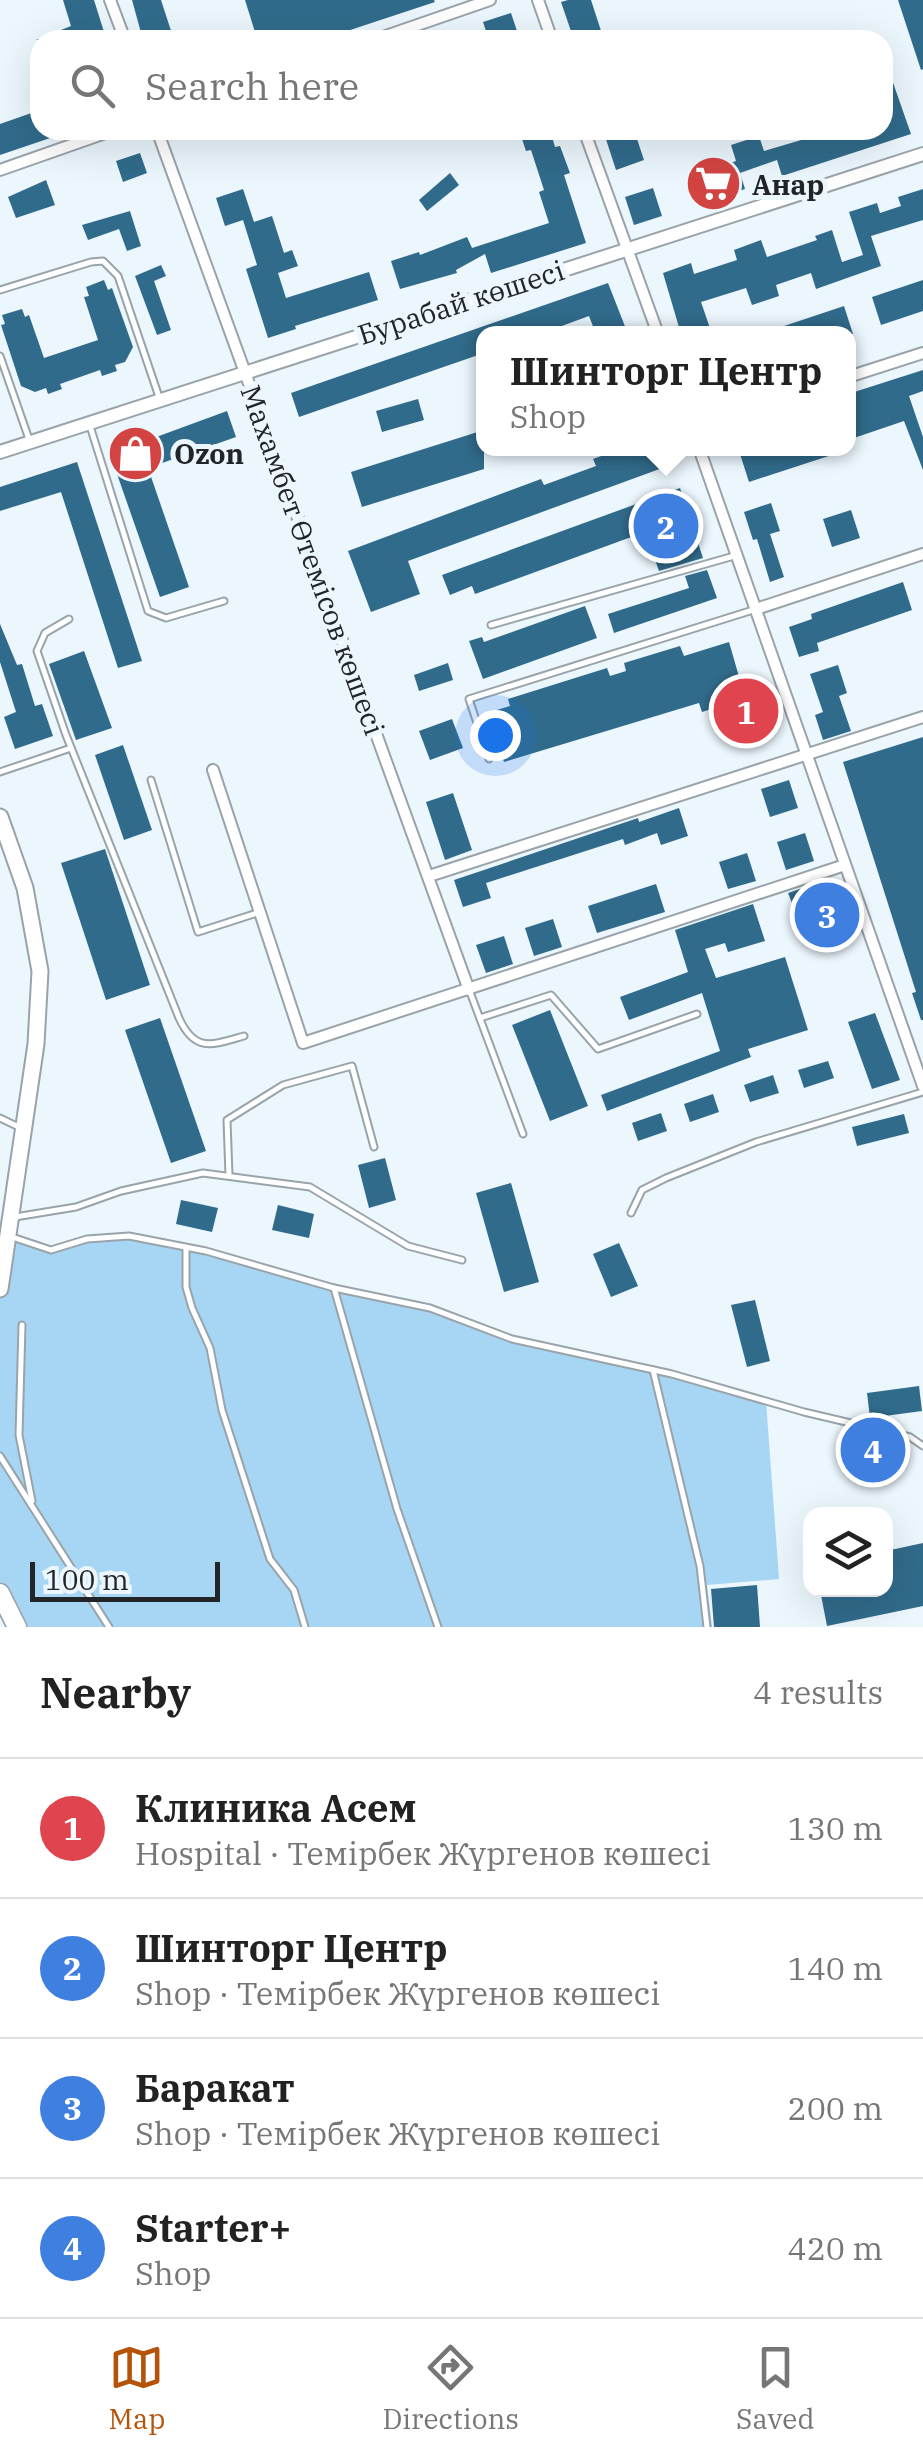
<!DOCTYPE html>
<meta charset="utf-8">
<style>
body{margin:0;font-family:"IBM Plex Serif",serif;background:#f6f6f6;color:#222}
.controls{position:absolute;right:30px;bottom:30px;display:grid;overflow:hidden;border-radius:20px;box-shadow:0 10px 40px #0002}
.controls button{width:90px;height:90px;display:grid;place-items:center;padding:0;border:0;border-bottom:2px solid #e0e0e0;background:#fff;color:#222;font:50px sans-serif}
.scale{position:absolute;left:30px;bottom:25px;width:190px;box-sizing:border-box;padding-left:10px;border:5px solid #212528;border-top:0;font-size:28px;line-height:35px;white-space:nowrap;color:#212528;-webkit-text-stroke:8px #ebf6fd;paint-order:stroke}
.you{position:absolute;left:495px;top:735px;width:35px;height:35px;margin:-25px;border:8px solid #fff;border-radius:50%;background:#1a73e8;box-shadow:0 0 0 15px #1a73e833}
.badge{display:grid;place-items:center;width:65px;height:65px;border-radius:50%;background:#b45309;color:#fff;font-size:32px;font-weight:700}
.pin{position:absolute;translate:-50% -50%;border:5px solid #fff;box-shadow:0 2px 10px #0006}
.popup{position:absolute;left:476px;top:326px;width:380px;height:130px;box-sizing:border-box;display:grid;place-content:center;border-radius:20px;background:#fff;filter:drop-shadow(0 2px 8px #0005);font-size:32px;white-space:nowrap;color:#767676}
.popup b{font-size:38px;color:#222}
.popup::after{content:'';position:absolute;left:50%;top:100%;margin-left:-20px;border:20px solid transparent;border-top-color:#fff}
.list{margin:0;padding:0;list-style:none}
h2{display:flex;justify-content:space-between;align-items:center;height:130px;margin:0;padding:0 40px;font-size:42px}
h2 small{font-size:32px;font-weight:400;color:#767676}
.list li{display:grid;grid-template-columns:65px 1fr auto;gap:30px;align-items:center;box-sizing:border-box;height:140px;padding:0 40px;border-top:2px solid #e0e0e0}
.list b{display:block;font-size:38px;white-space:nowrap}
.list p{margin:0;font-size:32px;white-space:nowrap;color:#767676}
.list em{font-size:32px;font-style:normal;color:#767676}
.icon{flex:none;width:55px;height:55px;fill:none;stroke:currentColor;stroke-width:2;stroke-linecap:round;stroke-linejoin:round}
.map{position:relative;flex:none;width:923px;height:1627px;overflow:hidden}
.search{position:absolute;background:#fff;box-shadow:0 10px 40px #0002;left:30px;right:30px;top:30px;height:110px;display:flex;align-items:center;gap:25px;box-sizing:border-box;padding:0 35px;border-radius:30px;color:#767676;font-size:38px}
.sheet{height:690px;background:#fff}
nav{display:flex;justify-content:space-around;align-items:center;box-sizing:border-box;height:140px;border-top:2px solid #e0e0e0;background:#fff;font-size:28px;color:#767676}
nav a{display:grid;justify-items:center;gap:5px}
nav .on{color:#b45309}
.map>svg:first-child{display:block}
.green{fill:#a7d6f4}
.building{fill:#316b8b}
.lines{fill:none;stroke-linecap:round;stroke-linejoin:round}
.service-casing{stroke:#99a3aa;stroke-width:9}
.minor-casing{stroke:#99a3aa;stroke-width:14}
.tertiary-casing{stroke:#99a3aa;stroke-width:16}
.secondary-casing{stroke:#99a3aa;stroke-width:19}
.trunk-casing{stroke:#99a3aa;stroke-width:21}
.service{stroke:#fff;stroke-width:5}
.minor{stroke:#fff;stroke-width:10}
.tertiary{stroke:#fff;stroke-width:12}
.secondary{stroke:#fff;stroke-width:15}
.trunk{stroke:#fff;stroke-width:18}
.labels{text-anchor:middle;dominant-baseline:central;stroke-width:10;stroke-linejoin:round;paint-order:stroke}
.poi-label{font-size:28px;font-weight:bold;fill:#212528;stroke:#ebf6fd;text-anchor:start}
.street-label{font-size:28px;fill:#212528;stroke:#ebf6fd}
</style>
<div class="map">
<svg width="923" height="1627" viewBox="0 0 923 1627">
<rect width="100%" height="100%" fill="#ebf6fd"/>
<polygon class="green" points="6,1234 51,1249 87,1239 129,1236 206,1251 334,1288 430,1308 513,1339 672,1374 766,1401 779,1579 707,1585 712,1627 5,1627 0,1617 0,1289"/>
<g class="building">
<polygon points="63,0 94,0 104,32 78,40 36,40 71,26"/>
<polygon points="132,0 161,0 174,40 143,40"/>
<polygon points="245,0 434,0 435,2 320,40 236,40 255,32"/>
<polygon points="568,0 591,0 604,40 574,40 561,2"/>
<polygon points="898,0 923,0 923,69 921,70"/>
<polygon points="511,13 520,40 489,40 483,22"/>
<polygon points="883,54 911,134 782,176 777,160 740,173 745,189 727,195 722,180 703,187 699,173 736,161 731,145 759,136 764,151 835,130 883,130"/>
<polygon points="40,110 40,130 68,132 0,155 0,124"/>
<polygon points="519,130 550,130 555,147 560,146 570,173 564,175 586,243 491,273 485,254 456,270 457,273 400,289 391,261 419,252 420,255 467,237 472,248 549,223 539,192 544,190 531,150 526,151"/>
<polygon points="603,130 634,130 644,160 616,170"/>
<polygon points="140,153 147,173 123,182 116,161"/>
<polygon points="450,173 459,185 427,211 419,200"/>
<polygon points="46,180 55,205 16,218 8,197"/>
<polygon points="653,188 662,216 634,225 625,197"/>
<polygon points="243,189 254,222 272,216 284,253 292,250 298,266 278,273 286,298 369,272 378,300 295,326 296,329 268,338 246,269 257,265 243,220 225,226 216,198"/>
<polygon points="923,189 923,220 871,236 881,266 816,289 811,273 776,285 779,296 752,305 746,288 701,302 712,334 681,334 663,273 691,263 694,274 737,260 734,250 761,240 767,257 817,240 815,236 832,230 842,262 863,255 849,212 877,203 880,213 901,206 898,197"/>
<polygon points="130,211 141,246 127,251 119,229 88,240 82,225"/>
<polygon points="161,265 166,276 154,281 171,330 157,335 135,276"/>
<polygon points="104,280 108,290 112,288 133,347 125,362 115,365 117,371 102,376 100,370 60,384 62,389 48,394 46,388 35,392 21,386 1,325 5,324 2,315 22,309 25,317 29,315 44,358 98,340 84,297 89,296 86,287"/>
<polygon points="923,280 923,311 881,325 872,297"/>
<polygon points="608,283 628,334 596,334 589,316 540,334 484,334 484,353 299,417 291,393"/>
<polygon points="844,306 853,334 766,334 766,332"/>
<polygon points="923,370 923,391 909,396 923,437 923,470 904,421 848,440 848,394"/>
<polygon points="418,399 424,420 382,432 376,411"/>
<polygon points="227,411 236,437 148,468 189,587 160,597 110,454"/>
<polygon points="484,430 484,469 362,507 351,472"/>
<polygon points="614,448 670,448 676,463 408,561 420,594 371,612 348,551 541,479 544,485 596,466 593,459 615,451"/>
<polygon points="756,448 844,448 844,451 749,482 740,454"/>
<polygon points="77,462 142,661 118,668 61,492 0,511 0,487"/>
<polygon points="680,488 703,558 659,571 645,532 475,594 472,586 450,595 442,575"/>
<polygon points="771,503 780,531 770,534 784,577 770,582 757,539 753,540 744,512"/>
<polygon points="851,510 860,538 832,547 823,519"/>
<polygon points="707,570 717,598 614,633 608,614 689,588 685,576"/>
<polygon points="903,582 912,610 817,643 819,651 799,657 789,627 812,619 811,614"/>
<polygon points="585,606 597,638 483,679 469,641 482,637 484,642"/>
<polygon points="0,624 17,665 22,664 35,706 42,704 53,736 15,749 4,717 16,712 0,662"/>
<polygon points="729,642 742,687 751,684 765,729 729,741 718,707 702,712 699,703 504,762 487,713 510,706 508,699 607,668 610,676 626,671 624,663 680,646 684,656"/>
<polygon points="84,651 112,728 76,740 49,664"/>
<polygon points="448,663 453,680 419,691 414,675"/>
<polygon points="838,665 847,693 839,696 851,731 823,740 815,715 823,712 810,674"/>
<polygon points="452,719 463,748 430,760 419,731"/>
<polygon points="923,737 923,1020 921,1020 912,993 916,992 843,762"/>
<polygon points="123,745 152,830 124,840 95,755"/>
<polygon points="789,780 798,808 770,817 761,789"/>
<polygon points="453,793 472,850 445,860 426,802"/>
<polygon points="679,808 688,836 661,845 657,833 625,845 623,839 486,883 491,898 463,907 454,880 638,818 639,822"/>
<polygon points="805,833 814,861 786,870 777,842"/>
<polygon points="105,849 150,985 106,1000 61,863"/>
<polygon points="747,853 756,881 728,889 719,862"/>
<polygon points="823,881 832,907 837,905 841,918 818,926 812,907 796,913 788,893"/>
<polygon points="656,884 665,912 597,933 588,906"/>
<polygon points="753,904 765,941 728,952 725,943 705,949 716,978 785,957 808,1030 748,1049 751,1057 607,1111 601,1095 720,1051 702,993 629,1020 620,997 688,972 675,930"/>
<polygon points="553,919 562,947 534,956 525,928"/>
<polygon points="504,936 513,964 486,973 476,945"/>
<polygon points="550,1010 588,1106 550,1121 512,1025"/>
<polygon points="875,1013 900,1080 872,1089 848,1022"/>
<polygon points="160,1018 206,1151 171,1163 125,1030"/>
<polygon points="828,1061 834,1078 804,1088 798,1070"/>
<polygon points="773,1075 779,1093 750,1102 744,1085"/>
<polygon points="713,1094 719,1112 690,1122 684,1104"/>
<polygon points="661,1113 667,1131 638,1141 632,1123"/>
<polygon points="904,1114 909,1133 857,1146 852,1127"/>
<polygon points="385,1158 396,1200 369,1208 358,1165"/>
<polygon points="511,1183 539,1282 504,1292 476,1193"/>
<polygon points="181,1200 218,1208 212,1232 176,1224"/>
<polygon points="278,1205 314,1214 309,1238 272,1230"/>
<polygon points="619,1243 638,1286 611,1297 593,1254"/>
<polygon points="755,1300 770,1361 747,1367 731,1305"/>
<polygon points="919,1386 922,1411 870,1418 867,1393"/>
<polygon points="923,1543 923,1606 827,1626 820,1590 886,1590 886,1551"/>
<polygon points="757,1585 760,1627 714,1627 711,1589"/>
</g>
<g class="lines">
<defs>
<g id="service">
<polyline points="0,290 91,262 103,261 118,276 159,397"/>
<polyline points="0,356 30,442"/>
<polyline points="90,426 148,611 166,618 224,601"/>
<path d="M69 619 45 633 37 651 66 735 179 1018C195 1053 212 1045 244 1036"/>
<polyline points="491,625 734,556"/>
<polyline points="489,759 469,699 753,610"/>
<polyline points="0,772 71,748"/>
<polyline points="151,780 198,932 257,913"/>
<polyline points="470,992 523,1134"/>
<polyline points="480,1018 551,995 598,1049 697,1014"/>
<polyline points="0,1118 21,1128"/>
<polyline points="229,1175 227,1120 283,1085 352,1066 374,1147"/>
<polyline points="631,1213 642,1190 666,1178 756,1142 923,1092"/>
<polyline points="15,1217 76,1207 121,1191 203,1173 310,1187 408,1246 462,1260"/>
<polyline points="9,1236 51,1250 87,1239 129,1236 206,1251 334,1288 430,1308 512,1339 672,1374 804,1412 910,1437 923,1446"/>
<polyline points="186,1248 186,1287 192,1308 210,1348 222,1410 270,1559 294,1590 305,1627"/>
<polyline points="334,1288 397,1509 438,1627"/>
<polyline points="22,1325 19,1435 32,1501"/>
<polyline points="653,1370 700,1566 707,1627"/>
<polyline points="0,1456 109,1627"/>
</g>
<g id="minor">
<polyline points="110,0 125,40"/>
<polyline points="538,0 552,40"/>
<polyline points="374,40 490,0"/>
<polyline points="157,130 469,990"/>
<polyline points="584,130 658,334"/>
<polyline points="0,170 114,130"/>
<polyline points="848,377 923,353"/>
<polyline points="699,448 923,1086"/>
<polyline points="756,609 923,554"/>
<polyline points="213,770 303,1043 845,865"/>
<polyline points="429,876 923,717"/>
</g>
<polyline id="tertiary" points="0,452 923,154"/>
<polyline id="secondary" points="0,817 25,888 40,971 36,1044 0,1289"/>
<polyline id="trunk" points="0,1593 17,1627"/>
</defs>
<use href="#service" class="service-casing"/>
<use href="#minor" class="minor-casing"/>
<use href="#tertiary" class="tertiary-casing"/>
<use href="#secondary" class="secondary-casing"/>
<use href="#trunk" class="trunk-casing"/>
<use href="#service" class="service"/>
<use href="#minor" class="minor"/>
<use href="#tertiary" class="tertiary"/>
<use href="#secondary" class="secondary"/>
<use href="#trunk" class="trunk"/>
</g>
<defs>
<symbol id="supermarket-disc" viewBox="-11 -11 22 22"><circle r="9.5" fill="#d24441" stroke="#ebf6fd"/><path d="M-6-5.5h2.5l.6 2H6L4.5 2H-2.5L-4.4-4H-6ZM-1.5 3.2a1.3 1.3 0 1 0 .1 0ZM3 3.2a1.3 1.3 0 1 0 .1 0Z" fill="#fff"/></symbol>
<symbol id="shop-disc" viewBox="-11 -11 22 22"><circle r="9.5" fill="#d24441" stroke="#ebf6fd"/><path d="M-5-2.5h2.3a2.7 3.5 0 0 1 5.4 0H5L5.5 6h-11ZM-1.5-2.5h3a1.5 2.3 0 0 0-3 0Z" fill="#fff"/></symbol>
</defs>
<g fill-rule="evenodd">
<use href="#supermarket-disc" x="682" y="152" width="63" height="63"/>
<use href="#shop-disc" x="104" y="422" width="63" height="63"/>
</g>
<g class="labels">
<g class="poi-label">
<text x="752" y="184">Анар</text>
<text x="174" y="453">Ozon</text>
</g>
<g class="street-label">
<text transform="translate(461 302) rotate(-18)">Бурабай көшесі</text>
<text transform="translate(313 560) rotate(70)">Махамбет Өтемісов көшесі</text>
</g>
</g>
</svg>
<div class="controls">
<button><svg class="icon" aria-label="layers" viewBox="0 0 24 24"><path d="M12 4l9 5-9 5-9-5zM3 14l9 5 9-5"/></svg></button>
</div>
<div class="scale">100 m</div>
<div class="you"></div>
<div class="pin badge" style="left:746px;top:711px;background:#e0444e">1</div>
<div class="pin badge" style="left:666px;top:526px;background:#3f7fe0">2</div>
<div class="popup"><b>Шинторг Центр</b>Shop</div>
<div class="pin badge" style="left:827px;top:915px;background:#3f7fe0">3</div>
<div class="pin badge" style="left:873px;top:1450px;background:#3f7fe0">4</div>
<div class="search"><svg class="icon" aria-label="search" viewBox="0 0 24 24"><circle cx="10" cy="10" r="6"/><path d="M15 15l6 6"/></svg>Search here</div>
</div>
<section class="sheet">
<h2>Nearby<small>4 results</small></h2>
<ul class="list">
<li><span class="badge" style="background:#e0444e">1</span><div><b>Клиника Асем</b><p>Hospital · Темірбек Жүргенов көшесі</p></div><em>130 m</em></li>
<li><span class="badge" style="background:#3f7fe0">2</span><div><b>Шинторг Центр</b><p>Shop · Темірбек Жүргенов көшесі</p></div><em>140 m</em></li>
<li><span class="badge" style="background:#3f7fe0">3</span><div><b>Баракат</b><p>Shop · Темірбек Жүргенов көшесі</p></div><em>200 m</em></li>
<li><span class="badge" style="background:#3f7fe0">4</span><div><b>Starter+</b><p>Shop</p></div><em>420 m</em></li>
</ul>
</section>
<nav>
<a class="on"><svg class="icon" aria-label="map" viewBox="0 0 24 24"><path d="M3 6l6-2 6 2 6-2v14l-6 2-6-2-6 2zM9 4v14M15 6v14"/></svg>Map</a>
<a><svg class="icon" aria-label="directions" viewBox="0 0 24 24"><path d="M12 3l9 9-9 9-9-9zM9 14v-3h6M13 9l2 2-2 2"/></svg>Directions</a>
<a><svg class="icon" aria-label="saved" viewBox="0 0 24 24"><path d="M7 4h10v16l-5-4-5 4z"/></svg>Saved</a>
</nav>
